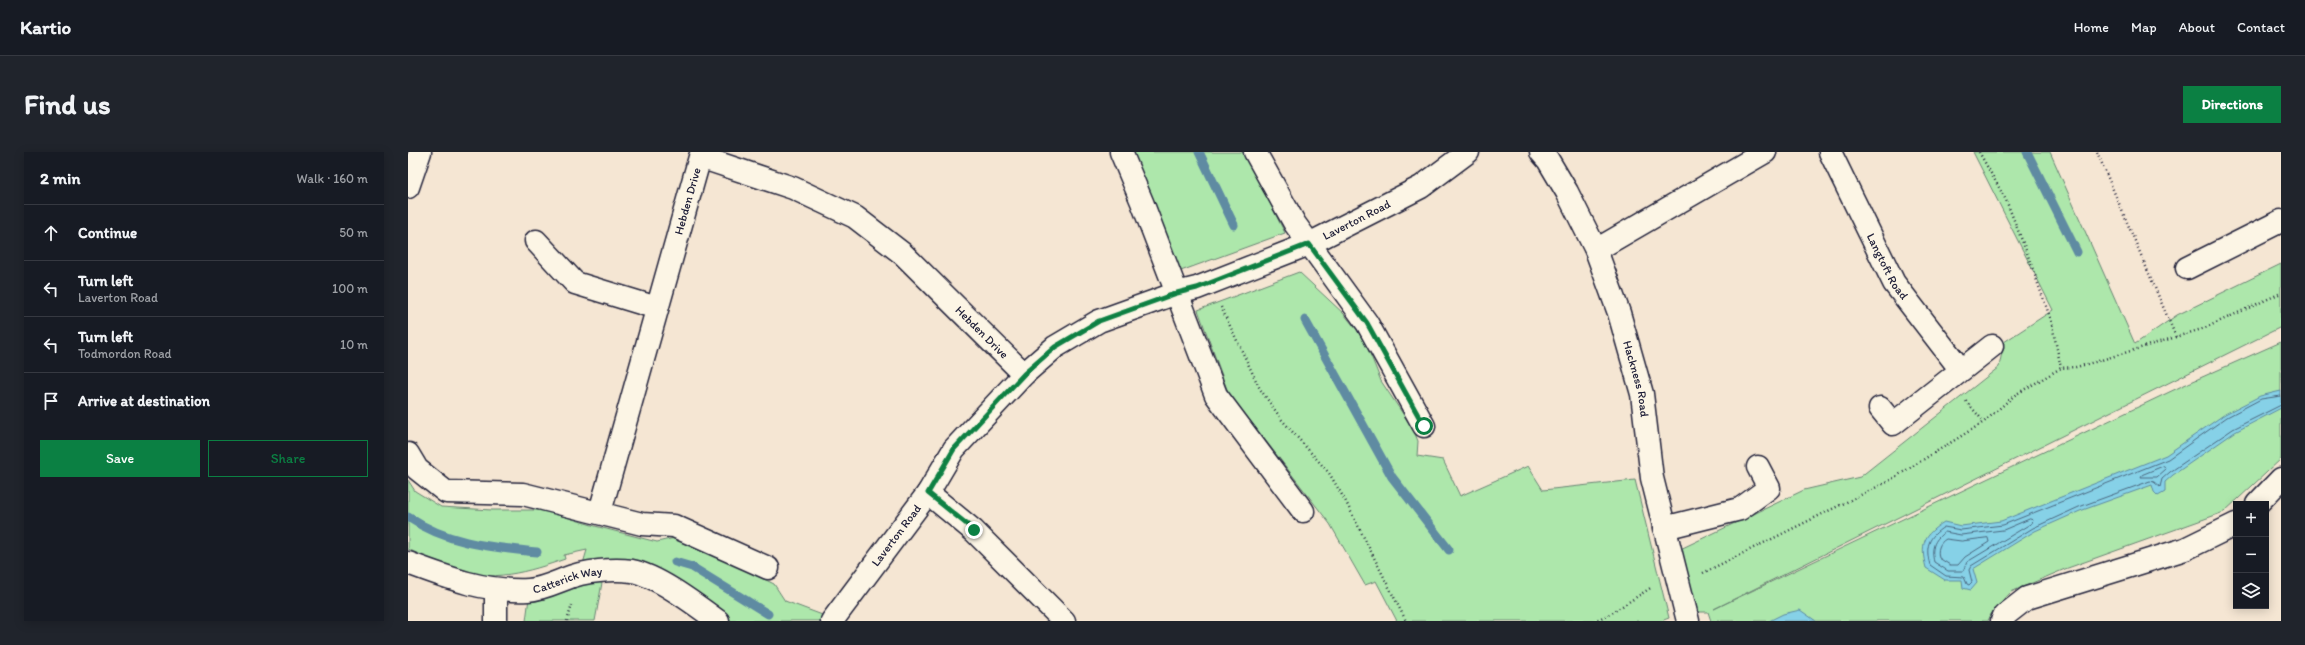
<!DOCTYPE html>
<meta charset="utf-8">
<style>
body{margin:0;font-family:Itim,sans-serif;background:#20242c;color:#f1f3f6}
.controls{position:absolute;right:12px;bottom:12px;display:grid;overflow:hidden;border-radius:0px;box-shadow:0 2px 10px #0003}
.controls button{width:36px;height:36px;display:grid;place-items:center;padding:0;border:0;border-bottom:1px solid #363941;background:#171b24;color:#f1f3f6;font:20px sans-serif}
.stop{position:absolute;width:12px;height:12px;margin:-9px;border:3px solid #0b8043;border-radius:50%;background:#fff}
.stop.end{background:#0b8043;border-color:#fff;box-shadow:0 1px 4px #0008}
.list{margin:0;padding:0;list-style:none}
h2{display:flex;justify-content:space-between;align-items:center;height:52px;margin:0;padding:0 16px;font-size:17px}
h2 small{font-size:13px;font-weight:400;color:#9ea1a6}
.list li{display:grid;grid-template-columns:26px 1fr auto;gap:12px;align-items:center;box-sizing:border-box;height:56px;padding:0 16px;border-top:1px solid #363941}
.list b{display:block;font-size:15px;white-space:nowrap}
.list p{margin:0;font-size:13px;white-space:nowrap;color:#9ea1a6}
.list em{font-size:13px;font-style:normal;color:#9ea1a6}
.actions{display:flex;gap:8px;padding:12px 16px}
.actions a{flex:1;padding:9px 0;border:1px solid #0b8043;border-radius:0px;text-align:center;font-size:14px;color:#0b8043}
.actions .main{background:#0b8043;color:#fff}
.icon{flex:none;width:22px;height:22px;fill:none;stroke:currentColor;stroke-width:2;stroke-linecap:round;stroke-linejoin:round}
.map{position:relative;flex:none;width:1873px;height:469px;overflow:hidden;border-radius:0px}
header{display:flex;align-items:center;gap:24px;box-sizing:border-box;height:56px;padding:0 20px;background:#171b24;border-bottom:1px solid #363941}
header strong{font-size:19px}
nav{display:flex;gap:22px;margin-inline-start:auto;font-size:14px}
.intro{display:flex;align-items:center;justify-content:space-between;box-sizing:border-box;height:96px;padding:0 24px}
h1{margin:0;font-size:28px}
.button{padding:10px 18px;border-radius:0px;background:#0b8043;color:#fff;font-size:14px;font-weight:700}
main{display:flex;gap:24px;padding:0 24px}
aside{flex:1;background:#171b24;border-radius:0px;box-shadow:0 2px 10px #0003}
.map>svg:first-child{display:block}
.green{fill:#ade7ab;stroke:#688473}
.water{fill:#86d1e7;stroke:#5e8ba2}
.lines{fill:none;stroke-linecap:round;stroke-linejoin:round}
.shore{stroke:#4a6880;stroke-width:1}
.stream{stroke:#5e8ba2;stroke-width:9}
.minor-casing{stroke:#22223b;stroke-width:25}
.path{stroke:#22223b;stroke-width:2.5;stroke-dasharray:1 3;stroke-linecap:butt}
.minor{stroke:#fcf5e5;stroke-width:22}
.route{stroke:#0b8043;stroke-width:5}
.labels{text-anchor:middle;dominant-baseline:central;stroke-width:4;stroke-linejoin:round;paint-order:stroke}
.street-label{font-size:12px;fill:#22223b;stroke:#fcf5e5}
</style>
<header>
<strong>Kartio</strong>
<nav><a>Home</a><a>Map</a><a>About</a><a>Contact</a></nav>
</header>
<div class="intro"><h1>Find us</h1><a class="button">Directions</a></div>
<main>
<aside>
<h2>2 min<small>Walk · 160 m</small></h2>
<ul class="list">
<li><svg class="icon" aria-label="ahead" viewBox="0 0 24 24"><path d="M12 20V5M6 11l6-6 6 6"/></svg><div><b>Continue</b></div><em>50 m</em></li>
<li><svg class="icon" aria-label="left" viewBox="0 0 24 24"><path d="M17 20v-9H6M10 6l-5 5 5 5"/></svg><div><b>Turn left</b><p>Laverton Road</p></div><em>100 m</em></li>
<li><svg class="icon" aria-label="left" viewBox="0 0 24 24"><path d="M17 20v-9H6M10 6l-5 5 5 5"/></svg><div><b>Turn left</b><p>Todmordon Road</p></div><em>10 m</em></li>
<li><svg class="icon" aria-label="arrive" viewBox="0 0 24 24"><path d="M6 21V4h12l-3 4 3 4H6"/></svg><div><b>Arrive at destination</b></div></li>
</ul>
<div class="actions"><a class="main">Save</a><a>Share</a></div>
</aside>
<div class="map">
<svg width="1873" height="469" viewBox="0 0 1873 469">
<rect width="100%" height="100%" fill="#f5e6d3"/>
<filter id="ink" filterUnits="userSpaceOnUse"><feTurbulence type="fractalNoise" baseFrequency=".025" numOctaves="2"/><feDisplacementMap in="SourceGraphic" scale="8" xChannelSelector="R" yChannelSelector="G"/><feConvolveMatrix kernelMatrix="1 2 1 2 8 2 1 2 1" color-interpolation-filters="sRGB"/></filter>
<g filter="url(#ink)">
<g class="green">
<polygon points="722,0 836,0 877,81 770,120"/>
<polygon points="1565,0 1642,0 1727,192 1769,163 1873,112 1873,175 1306,457 1774,234 1873,190 1873,307 1816,360 1657,417 1603,440 1583,462 1580,469 1303,469 1300,460 1278,460 1262,402 1396,338 1452,325 1591,215 1596,190 1645,158"/>
<polygon points="891,120 936,162 949,178 959,194 973,229 1005,277 1010,289 1009,304 1035,308 1052,344 1120,314 1135,338 1227,328 1261,466 1253,469 989,469 968,429 957,433 922,372 820,240 790,158"/>
<path d="M0 328 7 339 33 355 84 358H135L187 374 249 390 271 385 366 432 377 449 425 467 424 469H310L288 452 196 420 187 469H118L122 438 172 422 179 398 156 403 157 407C120 420 83 431 45 418 30 413 15 404 0 397Z"/>
</g>
<g class="water">
<path d="M1873 239V256L1827 280 1765 323 1757 330V340L1750 344 1746 340 1744 333 1672 359 1627 379 1565 417 1569 431 1563 438 1555 436 1554 428H1537L1518 416C1512 392 1515 383 1536 370L1553 374 1593 369 1758 303 1817 262 1852 244Z"/>
<polygon points="1392,458 1408,469 1361,469 1375,462"/>
</g>
<g class="lines">
<g class="shore">
<path d="M1873 244 1853 247 1819 265 1760 307 1595 373 1553 378 1536 375C1520 385 1517 395 1522 413L1538 424 1556 425 1559 432 1561 433 1564 430 1561 418 1563 414 1625 376 1671 355 1742 329 1746 330 1752 335 1754 327 1762 320 1825 277 1873 253"/>
<polygon points="1756,314 1758,317 1749,325 1733,325 1734,323"/>
<path d="M1622 367 1625 368 1624 371 1559 410 1555 419H1540L1526 410C1523 397 1525 388 1537 380L1553 383 1595 378Z"/>
<path d="M1580 386 1581 390 1557 405 1550 413H1542L1531 406C1529 398 1531 391 1538 387L1553 389Z"/>
</g>
<g class="stream">
<polyline points="791,0 826,73"/>
<polyline points="1619,0 1669,100"/>
<polyline points="897,168 984,325 1041,398"/>
<path d="M0 365C40 392 82 395 129 400"/>
<polyline points="267,410 284,415 360,462"/>
</g>
<defs>
<g id="minor">
<polyline points="713,0 734,50 808,243 895,359"/>
<polyline points="847,0 887,72 959,171 1016,274"/>
<path id="s1" d="M1133 0 1140 8 1159 40 1188 98 1211 161 1234 242 1244 326 1280 469"/>
<path id="s2" d="M1422 0 1486 131 1553 218"/>
<polyline points="0,35 12,0"/>
<polyline points="128,89 167,131 249,156"/>
<polyline points="1188,98 1357,0"/>
<polyline points="1779,116 1873,69"/>
<polyline points="1472,256 1485,272 1584,194"/>
<polyline points="0,302 9,317 38,340 115,342 234,372 266,374 360,416"/>
<polyline points="520,341 566,379 656,469"/>
<polyline points="1849,352 1873,327"/>
<path id="s3" d="M192 360 292 5 385 36 447 65 495 102 616 222"/>
<polyline points="1256,376 1332,357 1361,336 1350,315"/>
<path id="s4" d="M0 411C40 426 77 440 120 438 138 437 155 426 172 422 187 419 208 417 224 419 250 424 288 453 310 469"/>
<polyline points="88,469 88,438"/>
<path id="s5" d="M424 469 520 341 546 297 616 222 647 195 691 169 769 141 789 136 901 92 1013 35 1060 0"/>
<polyline points="1594,469 1596,464 1619,446 1777,397 1828,372"/>
</g>
</defs>
<use href="#minor" class="minor-casing"/>
<g class="path">
<polyline points="1571,0 1598,48 1619,101 1643,168 1653,216"/>
<polyline points="1689,0 1768,185"/>
<polyline points="813,155 852,237 874,268 921,321 937,348 998,469"/>
<polyline points="1558,249 1576,270"/>
<polyline points="1295,421 1479,330 1576,270 1607,243 1653,216 1668,215 1687,210 1797,176 1873,141"/>
<polyline points="159,469 164,453"/>
<polyline points="1186,469 1202,462 1244,435"/>
</g>
<use href="#minor" class="minor"/>
</g>
</g>
<g class="lines" filter="url(#ink)">
<polyline class="route" points="566,378 520,341 546,297 616,222 647,195 691,169 769,141 789,136 901,92 959,171 1016,274"/>
</g>
<g class="labels">
<g class="street-label">
<text stroke="none"><textPath href="#s3" startOffset="323">Hebden Drive</textPath></text>
<text stroke="none"><textPath href="#s5" startOffset="683">Laverton Road</textPath></text>
<text stroke="none"><textPath href="#s2" startOffset="128">Langtoft Road</textPath></text>
<text stroke="none"><textPath href="#s3" startOffset="707">Hebden Drive</textPath></text>
<text stroke="none"><textPath href="#s1" startOffset="248">Hackness Road</textPath></text>
<text stroke="none"><textPath href="#s5" startOffset="107">Laverton Road</textPath></text>
<text stroke="none"><textPath href="#s4" startOffset="165">Catterick Way</textPath></text>
</g>
</g>
</svg>
<div class="controls">
<button>+</button>
<button>−</button>
<button><svg class="icon" aria-label="layers" viewBox="0 0 24 24"><path d="M12 4l9 5-9 5-9-5zM3 14l9 5 9-5"/></svg></button>
</div>
<div class="stop" style="left:1016px;top:274px"></div>
<div class="stop end" style="left:566px;top:378px"></div>
</div>
</main>
